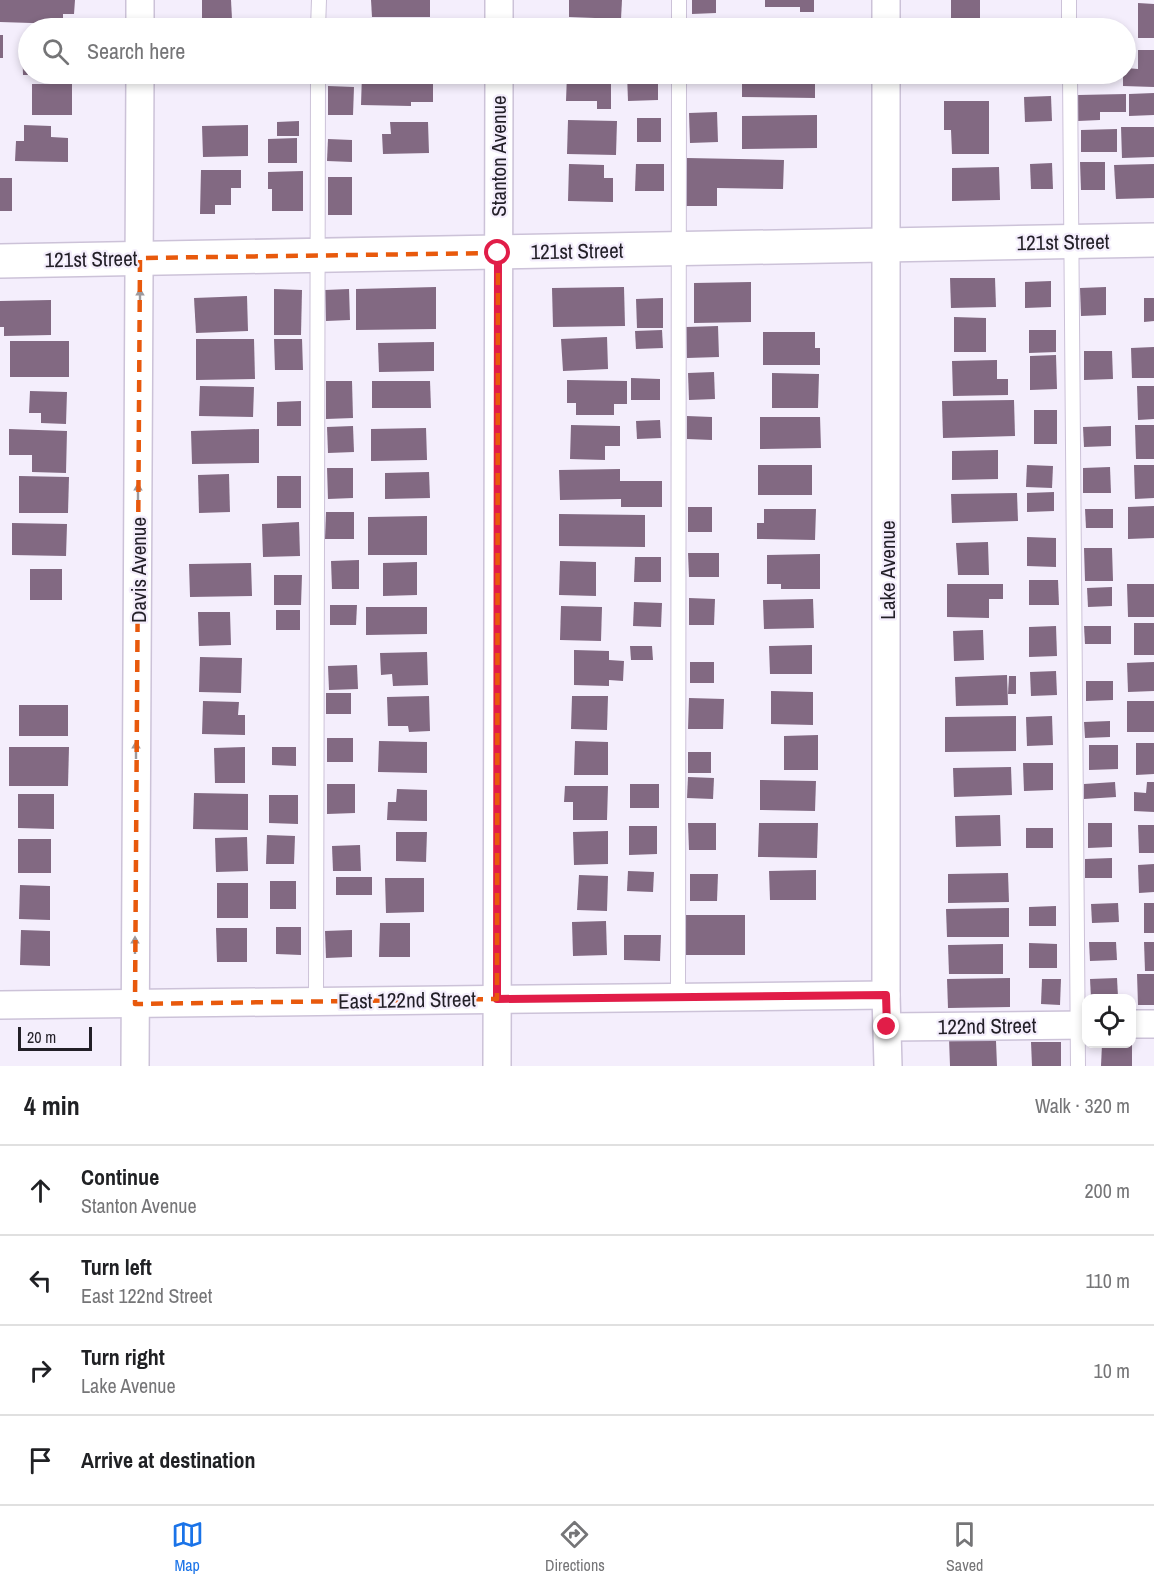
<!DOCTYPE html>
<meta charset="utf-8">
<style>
body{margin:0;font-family:"Archivo Narrow",sans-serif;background:#f6f6f6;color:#202124}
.controls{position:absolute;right:18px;bottom:18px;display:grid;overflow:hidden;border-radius:12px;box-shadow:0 3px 9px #0003}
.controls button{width:54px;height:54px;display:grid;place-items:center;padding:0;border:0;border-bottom:2px solid #e0e0e0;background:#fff;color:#202124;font:30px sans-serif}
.scale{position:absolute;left:18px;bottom:15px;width:74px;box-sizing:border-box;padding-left:6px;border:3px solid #221f27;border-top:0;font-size:16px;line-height:21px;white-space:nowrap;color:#221f27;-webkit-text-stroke:4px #f4eefc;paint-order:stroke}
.stop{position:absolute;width:18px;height:18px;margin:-14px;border:4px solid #e11d48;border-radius:50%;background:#fff}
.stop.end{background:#e11d48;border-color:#fff;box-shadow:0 2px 6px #0008}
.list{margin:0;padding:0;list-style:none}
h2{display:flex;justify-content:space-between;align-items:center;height:78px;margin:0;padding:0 24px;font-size:26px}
h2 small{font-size:20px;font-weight:400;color:#757577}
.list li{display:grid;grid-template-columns:39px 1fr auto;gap:18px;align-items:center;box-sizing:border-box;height:90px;padding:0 24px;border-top:2px solid #e0e0e0}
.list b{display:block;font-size:22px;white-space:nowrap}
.list p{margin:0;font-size:20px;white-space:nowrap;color:#757577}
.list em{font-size:20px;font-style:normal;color:#757577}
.icon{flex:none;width:33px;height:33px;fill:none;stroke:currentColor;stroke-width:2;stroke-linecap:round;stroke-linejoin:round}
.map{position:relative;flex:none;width:1154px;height:1066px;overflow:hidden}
.search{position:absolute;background:#fff;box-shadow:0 3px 9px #0003;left:18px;right:18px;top:18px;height:66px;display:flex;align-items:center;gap:15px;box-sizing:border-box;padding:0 21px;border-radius:33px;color:#757577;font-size:22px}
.sheet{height:438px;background:#fff}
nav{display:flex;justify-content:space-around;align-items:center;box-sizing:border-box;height:84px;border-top:2px solid #e0e0e0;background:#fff;font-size:16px;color:#757577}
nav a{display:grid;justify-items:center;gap:3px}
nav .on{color:#1a73e8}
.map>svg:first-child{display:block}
.building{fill:#826982}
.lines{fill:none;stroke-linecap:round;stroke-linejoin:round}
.service-casing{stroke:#ccc2d8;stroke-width:16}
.minor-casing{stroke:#ccc2d8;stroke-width:30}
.tertiary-casing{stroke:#ccc2d8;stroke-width:36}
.service{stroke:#fff;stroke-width:14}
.minor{stroke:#fff;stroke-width:27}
.tertiary{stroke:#fff;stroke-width:33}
.oneway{fill:#9c9a9e}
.route{stroke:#e11d48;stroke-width:8}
.marked{fill:none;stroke:#e8590c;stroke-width:4.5;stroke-dasharray:12 8;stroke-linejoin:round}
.labels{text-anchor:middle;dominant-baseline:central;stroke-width:4.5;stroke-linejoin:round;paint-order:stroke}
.street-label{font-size:21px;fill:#221f27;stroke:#f4eefc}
</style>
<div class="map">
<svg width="1154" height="1066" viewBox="0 0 1154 1066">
<rect width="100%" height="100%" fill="#f4eefc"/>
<g class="building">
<polygon points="0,0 75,0 74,14 63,14 63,24 0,22"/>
<polygon points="202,0 231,0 232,19 202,19"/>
<polygon points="371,0 430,0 430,17 372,17"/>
<polygon points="569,0 622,0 621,19 569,17"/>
<polygon points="692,0 716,0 716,13 692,14"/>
<polygon points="765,0 814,0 814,12 800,12 800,7 765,7"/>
<polygon points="951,0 980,0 980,23 951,24"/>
<polygon points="1138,3 1154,4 1154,38 1138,38"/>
<rect x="1079" y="20" width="27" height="8"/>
<rect x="690" y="21" width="12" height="7"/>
<polygon points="815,21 815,28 740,28 740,22"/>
<rect x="561" y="25" width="57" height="3"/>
<rect x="0" y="35" width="3" height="23"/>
<polygon points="22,39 28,39 28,75 23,75"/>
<polygon points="1138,50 1154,50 1154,87 1123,86 1123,74 1126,74 1126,68 1138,69"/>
<polygon points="362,74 433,75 433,102 411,102 411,106 361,105"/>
<polygon points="567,74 611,74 611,109 597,109 597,101 566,101"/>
<polygon points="627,74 658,74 658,100 628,101"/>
<polygon points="742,74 815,74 815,98 742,97"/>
<polygon points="945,74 995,74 995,84 945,83"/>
<polygon points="1083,74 1110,74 1110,78 1083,79"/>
<rect x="32" y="84" width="40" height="31"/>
<polygon points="328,86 354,87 353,115 328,115"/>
<polygon points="1154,93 1154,115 1129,116 1129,94"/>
<polygon points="1126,94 1126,112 1100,112 1100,120 1078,121 1078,95"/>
<polygon points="1051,96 1052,121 1025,122 1024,97"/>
<polygon points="944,101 989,101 989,154 952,154 951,130 944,130"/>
<polygon points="717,112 718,142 690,143 689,113"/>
<polygon points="817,115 817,148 742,149 742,116"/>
<rect x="637" y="118" width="24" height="24"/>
<polygon points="568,120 617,121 616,155 567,154"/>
<polygon points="299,121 299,136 277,136 277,122"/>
<polygon points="390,122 428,122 429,153 383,154 382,134 391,134"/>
<polygon points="24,125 51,126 51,137 68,138 68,162 15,161 16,141 24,141"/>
<polygon points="248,125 248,156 203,157 202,126"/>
<polygon points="1121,127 1154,127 1154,157 1122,158"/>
<polygon points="1117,129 1117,152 1081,152 1081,130"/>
<polygon points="297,138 297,163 268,163 268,139"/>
<polygon points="328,139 352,140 352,162 327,161"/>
<polygon points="687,158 784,160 783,189 717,188 717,206 686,206"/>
<polygon points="1080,162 1105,162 1105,190 1081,190"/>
<polygon points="1052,163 1053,189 1031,189 1030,164"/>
<polygon points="569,164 604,165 604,178 613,178 613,202 568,201"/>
<polygon points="636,164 664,164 664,191 635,191"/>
<polygon points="1154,164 1154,198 1116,199 1114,165"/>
<polygon points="999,167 1000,200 952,201 952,168"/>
<polygon points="201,170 241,170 241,188 231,188 231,205 215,205 215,214 200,214"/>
<polygon points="303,171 303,211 272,211 272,189 268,189 268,172"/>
<rect x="328" y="177" width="24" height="38"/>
<rect x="0" y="178" width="12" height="33"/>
<polygon points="950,278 995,278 996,307 951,308"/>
<polygon points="1051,281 1051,307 1025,308 1025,282"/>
<polygon points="751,282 751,322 694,323 694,283"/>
<polygon points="436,287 436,329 356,330 356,289"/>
<polygon points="624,287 625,326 553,327 552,288"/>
<polygon points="1106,287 1106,315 1081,316 1080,288"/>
<polygon points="274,289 302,290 301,335 274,335"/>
<polygon points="349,289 350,320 326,321 325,290"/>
<polygon points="247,296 248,331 196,333 194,298"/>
<polygon points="663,298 663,328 637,328 636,299"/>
<polygon points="1144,298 1154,298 1154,321 1144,322"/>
<polygon points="51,300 51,335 4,336 4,327 0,327 0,301"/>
<polygon points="954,317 986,318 986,352 954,352"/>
<polygon points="718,326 719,357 687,358 686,327"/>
<polygon points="662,330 663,348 636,349 635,331"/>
<polygon points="1029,330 1056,330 1056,352 1029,353"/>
<polygon points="763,332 815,332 815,348 820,348 820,365 763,365"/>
<polygon points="607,337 608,369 563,371 561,339"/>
<polygon points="196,339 254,339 255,379 196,380"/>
<polygon points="274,339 302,339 303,370 275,370"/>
<rect x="10" y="341" width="59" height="36"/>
<polygon points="434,342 434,371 379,372 378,343"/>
<polygon points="1154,347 1154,378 1132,378 1131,348"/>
<polygon points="1084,351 1112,351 1113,379 1084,380"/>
<polygon points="1056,355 1057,389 1030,390 1030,356"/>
<polygon points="997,360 997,379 1008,379 1008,395 953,396 952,361"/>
<polygon points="714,372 715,399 689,400 688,373"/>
<polygon points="772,373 819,374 818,408 772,408"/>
<polygon points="631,378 660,379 660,400 631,400"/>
<polygon points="567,380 627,381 627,404 614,404 614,415 576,415 576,403 567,403"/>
<polygon points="326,381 352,381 353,418 326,419"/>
<polygon points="372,381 430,381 431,408 372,408"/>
<polygon points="200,386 254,387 253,417 199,416"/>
<polygon points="1137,386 1154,386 1154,419 1138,420"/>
<polygon points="30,391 67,392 66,424 41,423 41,413 29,413"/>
<polygon points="1014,400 1015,436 943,438 942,401"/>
<polygon points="301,401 301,426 277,426 277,402"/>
<rect x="1034" y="410" width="23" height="34"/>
<polygon points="687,416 712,417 712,440 687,439"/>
<polygon points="760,417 820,417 821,448 760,449"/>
<polygon points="660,420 661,438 637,439 636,421"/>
<polygon points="571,425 620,426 620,446 605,446 605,460 570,459"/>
<polygon points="1135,425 1154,425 1154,459 1136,459"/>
<polygon points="353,426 354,452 328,453 327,427"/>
<polygon points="1111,426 1111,446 1084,447 1083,427"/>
<polygon points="426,428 427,460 371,461 371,429"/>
<polygon points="9,429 67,431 66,473 32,472 32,455 9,455"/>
<polygon points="259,429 259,463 192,464 191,431"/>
<polygon points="998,450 998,479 952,480 952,451"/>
<rect x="758" y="465" width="54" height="30"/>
<polygon points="1027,465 1053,466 1052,488 1026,487"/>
<polygon points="1134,465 1154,465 1154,498 1135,499"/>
<polygon points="1110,467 1111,493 1083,493 1083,468"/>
<polygon points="327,468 353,468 353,498 328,499"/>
<polygon points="620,469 620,481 662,481 662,507 621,507 621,499 560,500 559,470"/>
<polygon points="429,472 430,498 385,499 385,473"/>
<polygon points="229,474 230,512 199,513 198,475"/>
<polygon points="19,476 69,477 68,513 19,513"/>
<rect x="277" y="476" width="24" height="32"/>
<polygon points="1054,492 1054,511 1027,512 1027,493"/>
<polygon points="1017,493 1018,521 952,523 951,494"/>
<polygon points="1154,506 1154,538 1128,539 1128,507"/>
<rect x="688" y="507" width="24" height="25"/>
<polygon points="764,509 816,509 815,540 757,539 757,523 764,523"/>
<polygon points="1085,509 1113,509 1113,528 1086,528"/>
<polygon points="326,512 354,512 354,539 325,539"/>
<polygon points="559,514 645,515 645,547 559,546"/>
<polygon points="427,516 427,555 368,555 368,517"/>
<polygon points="299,522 300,556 263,557 262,524"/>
<polygon points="12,523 67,524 66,556 12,555"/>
<polygon points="1027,537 1056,538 1056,567 1027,566"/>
<polygon points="988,542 989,575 958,575 956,543"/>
<polygon points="1084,548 1112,548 1113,581 1085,581"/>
<polygon points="688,553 719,553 719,577 689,577"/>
<polygon points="820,554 820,589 781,589 781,584 767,584 767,555"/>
<polygon points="635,557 661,557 661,582 634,582"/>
<polygon points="359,560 359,589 332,589 331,561"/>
<polygon points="560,561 596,562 596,596 559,595"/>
<polygon points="417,562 417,595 383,596 383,563"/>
<polygon points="251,563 252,596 190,597 189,564"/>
<rect x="30" y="569" width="32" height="31"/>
<polygon points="274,575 302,575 301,605 274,605"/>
<polygon points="1029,580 1058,580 1059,605 1029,605"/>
<polygon points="947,584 1003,584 1003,599 989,599 989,618 947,617"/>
<polygon points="1127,584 1154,584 1154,617 1128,617"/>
<polygon points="1112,587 1112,606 1088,607 1087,588"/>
<polygon points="689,598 715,599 714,625 689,625"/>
<polygon points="813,599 814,628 764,629 763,600"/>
<polygon points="634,602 662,603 661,627 633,626"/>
<polygon points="330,605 357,605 356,625 330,625"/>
<polygon points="561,606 602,607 601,641 560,640"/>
<polygon points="366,607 427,607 427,634 366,635"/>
<rect x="276" y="610" width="24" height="20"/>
<polygon points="198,612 230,612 231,645 199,646"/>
<rect x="1134" y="623" width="20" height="32"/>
<polygon points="1056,626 1057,656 1029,657 1029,627"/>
<polygon points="1084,626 1111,626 1111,644 1085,644"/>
<polygon points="983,630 984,660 954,661 953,631"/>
<polygon points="812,645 812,674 770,674 769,646"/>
<polygon points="630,646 652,646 653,660 631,660"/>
<polygon points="574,650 609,651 609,660 624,661 623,681 609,680 609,686 574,685"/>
<polygon points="427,652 428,685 393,686 392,674 381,675 380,653"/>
<polygon points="200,657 242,658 241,693 199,692"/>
<rect x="690" y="662" width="24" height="21"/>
<polygon points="1154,662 1154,691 1128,692 1127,663"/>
<polygon points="357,665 358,689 329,690 328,666"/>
<polygon points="1056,671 1057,695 1031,696 1030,672"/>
<polygon points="1007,675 1008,705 956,706 955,677"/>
<polygon points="1009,676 1016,676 1016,694 1008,694"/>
<polygon points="1086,681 1113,681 1113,700 1086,701"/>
<polygon points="771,691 813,692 813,725 771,724"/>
<rect x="326" y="693" width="25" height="21"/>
<polygon points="429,696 430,731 409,732 408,726 388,726 387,697"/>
<polygon points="572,696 608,696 607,730 571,729"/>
<polygon points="689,698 724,699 723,729 688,729"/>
<polygon points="203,701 239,702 238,715 245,715 245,735 202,734"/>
<rect x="1127" y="701" width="27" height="31"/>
<rect x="19" y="705" width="49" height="31"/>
<polygon points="1016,716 1016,751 945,752 945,717"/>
<polygon points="1052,716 1053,745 1027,746 1026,717"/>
<polygon points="1110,721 1110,737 1085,738 1084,722"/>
<polygon points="818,735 818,770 784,770 784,736"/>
<rect x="327" y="738" width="26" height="24"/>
<polygon points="379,741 427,742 427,773 378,772"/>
<polygon points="575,741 608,742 608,775 574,775"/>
<polygon points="1136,743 1154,743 1154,774 1136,775"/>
<polygon points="1089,745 1118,745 1118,769 1089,770"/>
<polygon points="9,747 69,747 68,786 9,786"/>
<polygon points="245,747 245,783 215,783 214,748"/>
<polygon points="272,747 296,747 296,766 272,765"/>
<rect x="688" y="752" width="23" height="21"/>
<polygon points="1023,763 1053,763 1053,790 1024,791"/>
<polygon points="1011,767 1012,795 954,797 953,768"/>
<polygon points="688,777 714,778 713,799 687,798"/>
<polygon points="760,780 816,781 815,811 760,810"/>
<polygon points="1115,782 1116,797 1084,799 1084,784"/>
<polygon points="1147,782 1154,782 1154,812 1134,811 1134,792 1146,793"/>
<polygon points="327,784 355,784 355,813 327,814"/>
<rect x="630" y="784" width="29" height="24"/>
<polygon points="565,786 608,786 607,820 573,820 573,802 564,802"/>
<polygon points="397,789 427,790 427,821 387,820 388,802 396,802"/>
<polygon points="194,793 248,794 248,830 193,829"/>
<polygon points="18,794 54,794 54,829 18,828"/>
<polygon points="269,795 298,795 298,824 269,823"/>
<polygon points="1000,815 1001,846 956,847 955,816"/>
<polygon points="688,823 716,823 716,850 689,850"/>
<polygon points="759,823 818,823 817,858 758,857"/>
<polygon points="1088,823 1112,823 1112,847 1088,848"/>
<polygon points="1138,825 1154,825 1154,853 1139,853"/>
<polygon points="629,826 657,826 657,854 629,855"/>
<rect x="1026" y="828" width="27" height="20"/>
<polygon points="608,831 608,864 574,865 573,832"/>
<polygon points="396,832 427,832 426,862 396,861"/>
<polygon points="267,835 295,836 294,864 266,864"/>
<polygon points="247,837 248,871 216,872 215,838"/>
<rect x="18" y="839" width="33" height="34"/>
<polygon points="360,845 361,871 333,871 332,846"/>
<polygon points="1112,858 1112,878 1085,878 1085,859"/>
<polygon points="1154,864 1154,892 1139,893 1138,865"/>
<polygon points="816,870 816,900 770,900 769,871"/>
<polygon points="628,871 654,872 653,892 627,891"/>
<polygon points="1008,873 1009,902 948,903 948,874"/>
<polygon points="690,874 718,874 717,901 690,901"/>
<polygon points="579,875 608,876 607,911 577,910"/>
<rect x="336" y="877" width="36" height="18"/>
<polygon points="385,878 424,878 424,912 386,913"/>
<rect x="270" y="881" width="26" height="28"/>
<rect x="217" y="883" width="31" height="35"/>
<polygon points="20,885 50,886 50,920 19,919"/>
<polygon points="1118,903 1119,922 1092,923 1091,904"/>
<rect x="1144" y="903" width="10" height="30"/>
<polygon points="1056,906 1056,926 1029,926 1029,907"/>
<polygon points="1009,908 1009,937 947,937 946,909"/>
<polygon points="683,915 745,915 745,955 684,955"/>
<polygon points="606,921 607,955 573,956 572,922"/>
<polygon points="380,923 410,923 410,957 379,957"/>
<polygon points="276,927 301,927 301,955 276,954"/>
<polygon points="216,928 247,928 247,962 217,962"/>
<polygon points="21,930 50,931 50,966 20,965"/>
<polygon points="352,930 352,957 326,958 325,931"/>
<polygon points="624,935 661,935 660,961 624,960"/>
<polygon points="1089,942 1116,942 1117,960 1090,961"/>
<polygon points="1144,942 1154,942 1154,971 1145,971"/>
<polygon points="1029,943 1057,944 1057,968 1029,968"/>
<polygon points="1003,944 1003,974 949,974 948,945"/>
<polygon points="1137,974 1154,974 1154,1005 1138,1005"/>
<polygon points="1010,978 1010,1007 948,1008 947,979"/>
<polygon points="1117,978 1118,997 1091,998 1090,979"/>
<polygon points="1042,979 1061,979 1060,1005 1041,1004"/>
<polygon points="974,1037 974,1041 996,1041 997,1066 950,1066 949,1038"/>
<polygon points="1031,1042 1061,1042 1061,1066 1032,1066"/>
<polygon points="1102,1044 1132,1044 1132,1066 1101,1066"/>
</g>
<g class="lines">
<defs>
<g id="service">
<polyline points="1069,0 1069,28"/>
<polyline points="318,28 319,0"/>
<polyline points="679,28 679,0"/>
<polyline points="1070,74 1078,1066"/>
<polyline points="678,997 679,74"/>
<polyline points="316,1001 318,74"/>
</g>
<g id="minor">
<polyline points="886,0 886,28"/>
<polyline points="140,28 140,0"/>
<polyline points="499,28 499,0"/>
<polyline points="886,74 886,995 888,1066"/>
<polyline points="0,1005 886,995"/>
<polyline points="1132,1024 1154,1024"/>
<polyline points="887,1027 1086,1025"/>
<polyline points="135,1066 140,74"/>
<polyline points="497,1066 499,74"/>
</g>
<polyline id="tertiary" points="0,261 1154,240"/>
</defs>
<use href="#service" class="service-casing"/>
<use href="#minor" class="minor-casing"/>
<use href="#tertiary" class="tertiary-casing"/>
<use href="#service" class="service"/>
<use href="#minor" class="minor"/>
<use href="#tertiary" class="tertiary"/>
</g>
<defs><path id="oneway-solid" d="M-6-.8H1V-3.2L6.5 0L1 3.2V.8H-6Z" transform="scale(1.5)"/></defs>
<g class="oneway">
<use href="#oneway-solid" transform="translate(140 297) rotate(-90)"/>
<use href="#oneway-solid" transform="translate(138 492) rotate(-90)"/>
<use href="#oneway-solid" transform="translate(136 750) rotate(-90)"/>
<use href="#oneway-solid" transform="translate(135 945) rotate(-90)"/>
</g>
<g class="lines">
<polyline class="route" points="498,253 497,999 886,995 887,1027"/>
</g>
<path class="marked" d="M498 253 497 999 135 1004 140 258Z"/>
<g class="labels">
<g class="street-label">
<text transform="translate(498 156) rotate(-90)">Stanton Avenue</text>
<text transform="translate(1063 242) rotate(-1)">121st Street</text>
<text transform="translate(577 251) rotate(-1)">121st Street</text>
<text transform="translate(91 259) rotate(-1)">121st Street</text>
<text transform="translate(138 570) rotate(-90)">Davis Avenue</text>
<text transform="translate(887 570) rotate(-90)">Lake Avenue</text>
<text transform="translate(407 1000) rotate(-1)">East 122nd Street</text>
<text transform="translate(987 1026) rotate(-1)">122nd Street</text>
</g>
</g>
</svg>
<div class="controls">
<button><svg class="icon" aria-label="locate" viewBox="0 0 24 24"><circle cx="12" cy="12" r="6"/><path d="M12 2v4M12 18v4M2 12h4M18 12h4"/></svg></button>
</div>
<div class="scale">20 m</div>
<div class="stop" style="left:498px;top:253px"></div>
<div class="stop end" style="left:887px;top:1027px"></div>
<div class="search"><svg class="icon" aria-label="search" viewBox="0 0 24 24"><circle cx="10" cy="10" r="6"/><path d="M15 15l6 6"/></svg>Search here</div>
</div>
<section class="sheet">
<h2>4 min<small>Walk · 320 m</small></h2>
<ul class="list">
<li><svg class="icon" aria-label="ahead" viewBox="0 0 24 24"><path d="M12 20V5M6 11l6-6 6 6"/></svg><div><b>Continue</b><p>Stanton Avenue</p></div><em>200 m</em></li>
<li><svg class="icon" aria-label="left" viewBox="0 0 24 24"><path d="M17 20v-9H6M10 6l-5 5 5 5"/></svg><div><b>Turn left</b><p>East 122nd Street</p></div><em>110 m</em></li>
<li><svg class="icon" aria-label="right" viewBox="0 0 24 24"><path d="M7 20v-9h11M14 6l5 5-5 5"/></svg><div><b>Turn right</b><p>Lake Avenue</p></div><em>10 m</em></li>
<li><svg class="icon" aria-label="arrive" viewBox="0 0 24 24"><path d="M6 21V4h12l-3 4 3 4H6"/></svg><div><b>Arrive at destination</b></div></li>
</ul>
</section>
<nav>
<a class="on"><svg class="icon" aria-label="map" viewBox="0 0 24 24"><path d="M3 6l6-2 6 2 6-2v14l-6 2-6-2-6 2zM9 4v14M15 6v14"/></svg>Map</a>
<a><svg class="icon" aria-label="directions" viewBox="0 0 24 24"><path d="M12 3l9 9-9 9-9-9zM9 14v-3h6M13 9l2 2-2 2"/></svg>Directions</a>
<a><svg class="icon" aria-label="saved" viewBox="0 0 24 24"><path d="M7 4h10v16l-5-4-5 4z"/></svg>Saved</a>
</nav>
